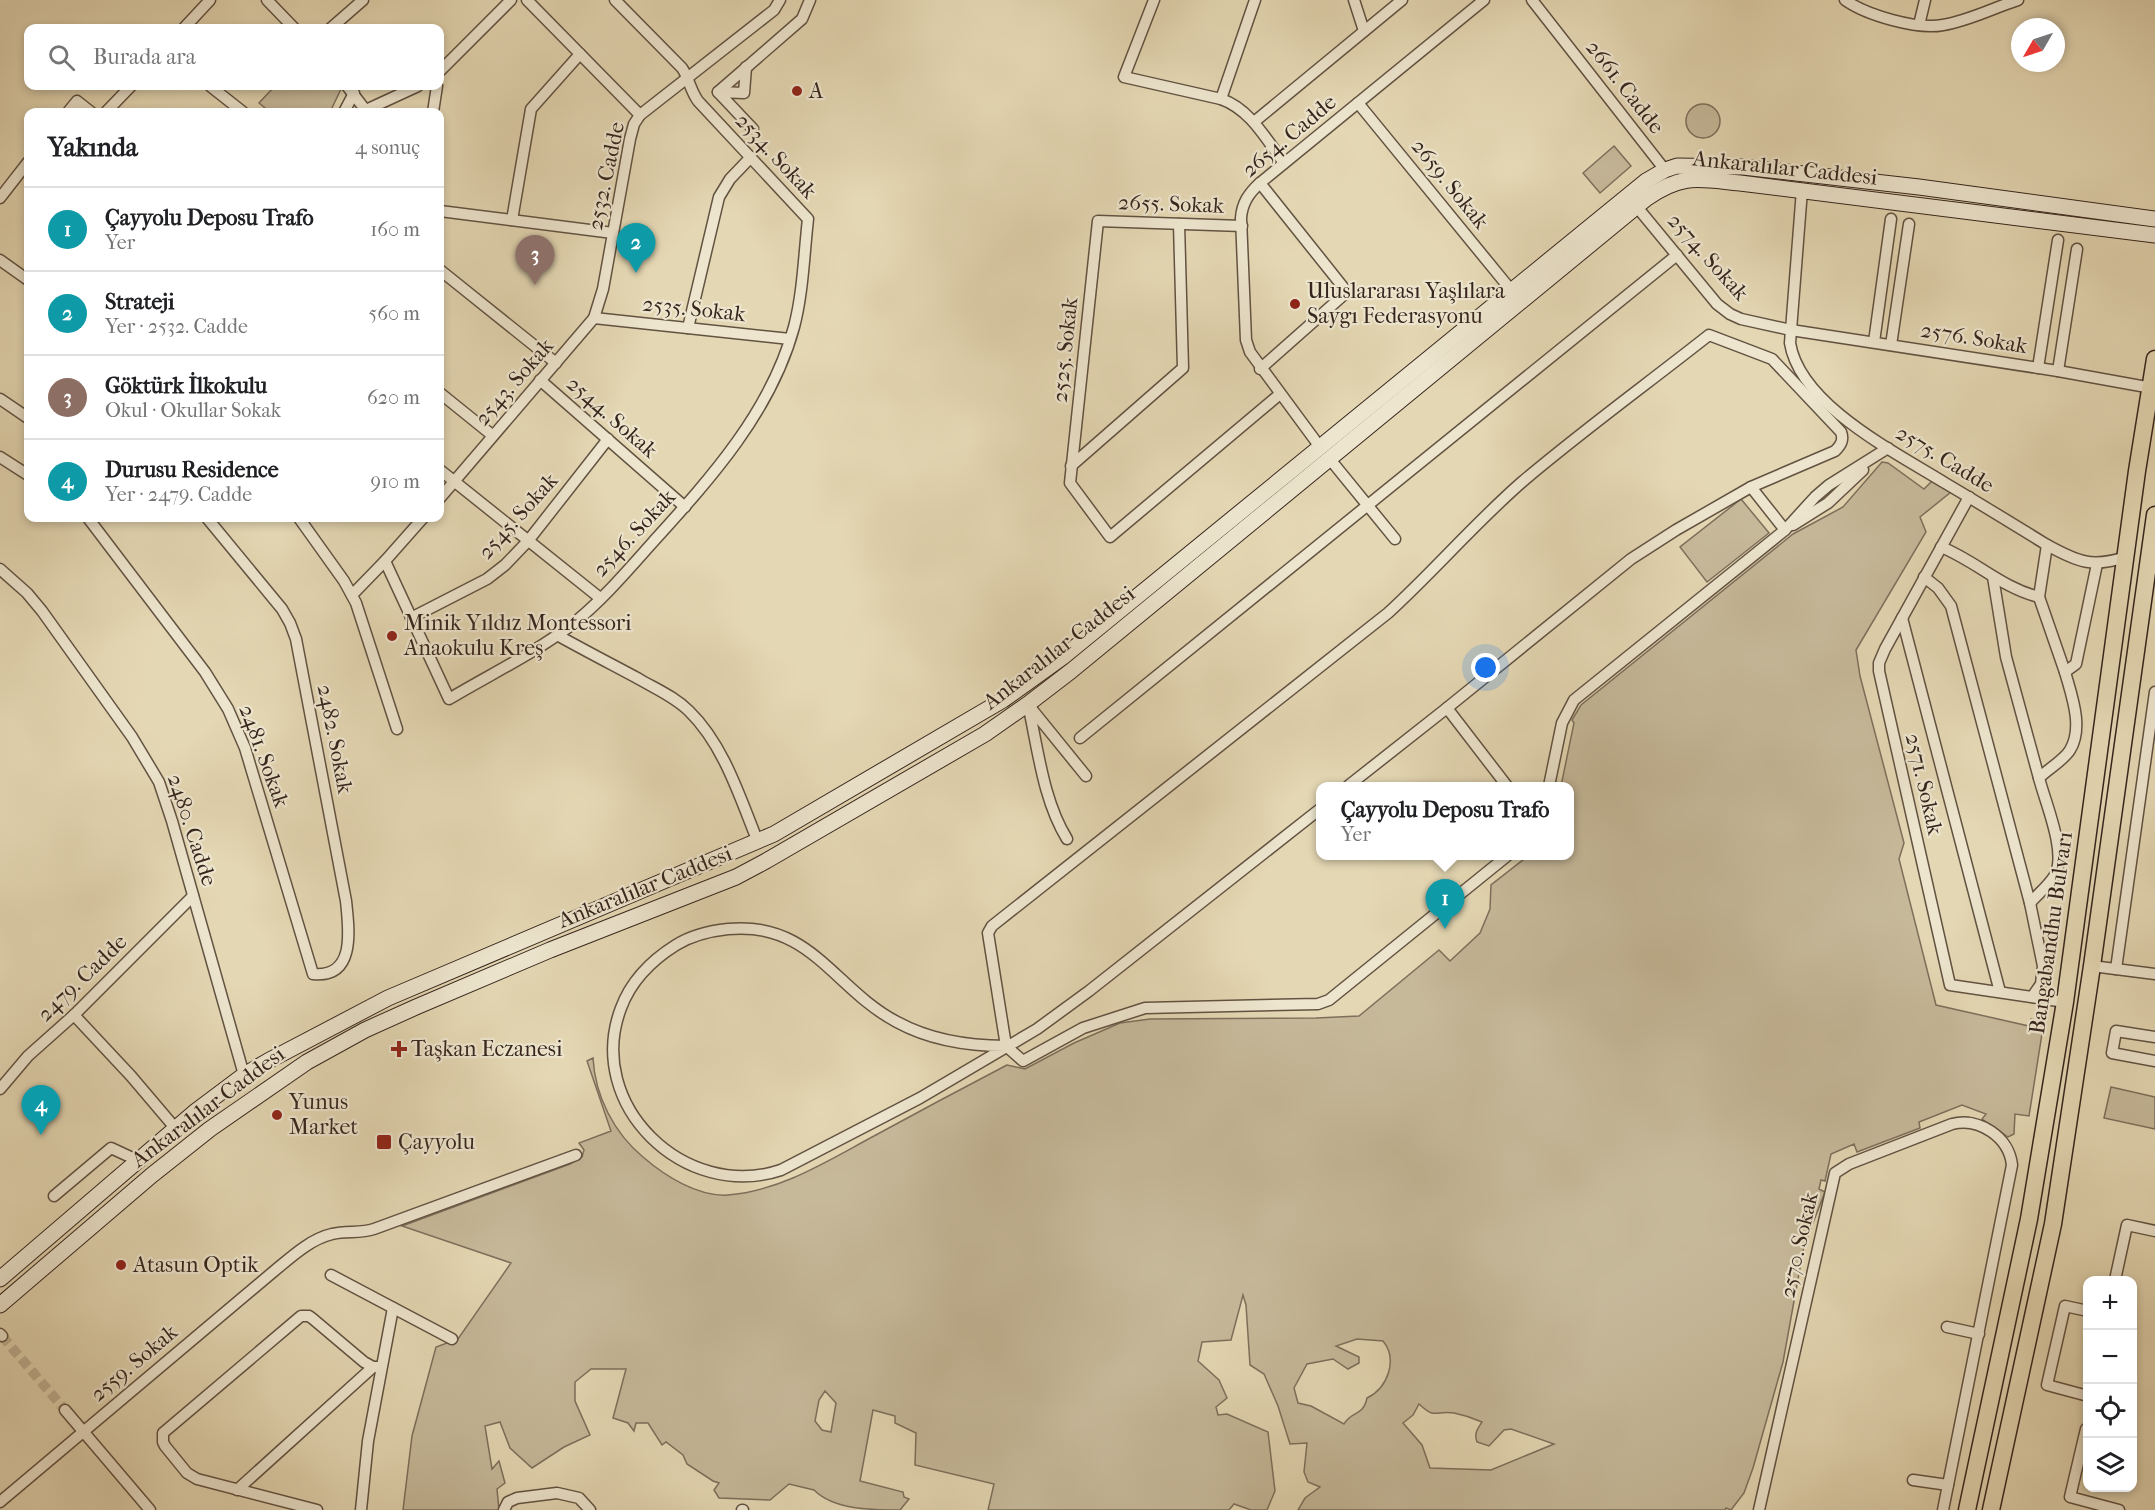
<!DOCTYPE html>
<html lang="tr">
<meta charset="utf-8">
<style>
body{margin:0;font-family:"IM FELL French Canon",serif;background:#f6f6f6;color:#202124}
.controls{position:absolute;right:18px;bottom:18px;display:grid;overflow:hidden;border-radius:12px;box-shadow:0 3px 9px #0003}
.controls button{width:54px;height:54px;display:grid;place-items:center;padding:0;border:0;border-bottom:2px solid #e0e0e0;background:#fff;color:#202124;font:30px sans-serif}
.compass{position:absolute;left:2011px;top:18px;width:54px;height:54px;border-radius:50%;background:#fff;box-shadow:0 3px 9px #0003;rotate:231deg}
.you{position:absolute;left:1486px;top:668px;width:21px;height:21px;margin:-15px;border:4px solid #fff;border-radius:50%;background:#1a73e8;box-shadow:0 0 0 9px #1a73e833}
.badge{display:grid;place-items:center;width:39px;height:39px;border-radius:50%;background:#0b8043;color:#fff;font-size:20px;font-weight:700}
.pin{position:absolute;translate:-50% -50px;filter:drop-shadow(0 2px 3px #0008)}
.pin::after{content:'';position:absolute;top:32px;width:21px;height:18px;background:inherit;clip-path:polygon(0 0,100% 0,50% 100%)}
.popup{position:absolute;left:1316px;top:782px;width:258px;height:78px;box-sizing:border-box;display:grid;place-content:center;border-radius:12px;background:#fff;filter:drop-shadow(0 2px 4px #0005);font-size:20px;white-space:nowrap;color:#757577}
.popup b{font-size:22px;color:#202124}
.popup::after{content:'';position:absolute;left:50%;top:100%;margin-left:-12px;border:12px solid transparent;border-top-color:#fff}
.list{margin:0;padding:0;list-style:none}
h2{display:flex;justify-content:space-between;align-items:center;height:78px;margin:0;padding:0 24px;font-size:26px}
h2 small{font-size:20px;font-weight:400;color:#757577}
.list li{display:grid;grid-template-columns:39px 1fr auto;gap:18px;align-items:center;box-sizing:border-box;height:84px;padding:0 24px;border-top:2px solid #e0e0e0}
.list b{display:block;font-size:22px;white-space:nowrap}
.list p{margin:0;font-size:20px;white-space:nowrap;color:#757577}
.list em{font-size:20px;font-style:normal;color:#757577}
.icon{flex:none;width:33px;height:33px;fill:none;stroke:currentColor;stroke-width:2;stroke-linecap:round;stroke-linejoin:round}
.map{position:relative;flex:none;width:2155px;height:1510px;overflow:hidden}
.search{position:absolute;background:#fff;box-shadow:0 3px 9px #0003;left:24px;top:24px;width:420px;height:66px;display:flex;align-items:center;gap:15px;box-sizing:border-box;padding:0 21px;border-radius:12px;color:#757577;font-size:22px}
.panel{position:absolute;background:#fff;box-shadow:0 3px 9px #0003;left:24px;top:108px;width:420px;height:414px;border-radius:12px}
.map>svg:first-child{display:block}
.green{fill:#c6b99a;stroke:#7e6f5c;stroke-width:1.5;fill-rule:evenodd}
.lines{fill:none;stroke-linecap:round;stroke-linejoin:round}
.minor-tunnel{stroke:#c1b395;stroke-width:10;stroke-dasharray:10 5;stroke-linecap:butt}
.minor-casing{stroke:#625242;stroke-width:13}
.secondary-casing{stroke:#36251d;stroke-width:17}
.primary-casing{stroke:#36251d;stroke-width:19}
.minor{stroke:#ede5ce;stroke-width:10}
.secondary{stroke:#ede5ce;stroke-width:15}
.primary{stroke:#e4d7b3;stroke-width:16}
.poi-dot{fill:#8f2418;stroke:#ede5ce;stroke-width:2}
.labels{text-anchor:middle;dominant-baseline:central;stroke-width:4.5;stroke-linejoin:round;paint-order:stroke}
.street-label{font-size:22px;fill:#36251d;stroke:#ede5ce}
.poi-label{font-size:22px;fill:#36251d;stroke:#ede5ce;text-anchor:start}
</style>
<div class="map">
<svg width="2155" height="1510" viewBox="0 0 2155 1510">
<rect width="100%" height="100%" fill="#e4d7b3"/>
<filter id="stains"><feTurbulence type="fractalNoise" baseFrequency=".00333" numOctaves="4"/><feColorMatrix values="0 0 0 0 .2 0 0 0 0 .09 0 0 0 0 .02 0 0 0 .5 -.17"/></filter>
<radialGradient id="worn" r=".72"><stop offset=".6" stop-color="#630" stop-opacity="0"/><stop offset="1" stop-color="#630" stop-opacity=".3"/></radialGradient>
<g class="green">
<polygon points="275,86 337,86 341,89 330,112 270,112 259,103"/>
<circle cx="1703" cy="121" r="17"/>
<polygon points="1614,146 1631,166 1600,193 1583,173"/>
<path d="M1882 462 1888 463 1924 489 1933 480 1951 492 1920 517 1926 532 1856 650 1860 676 1904 843 1899 859 1936 1005 2029 1026 2031 1019 2044 1021 2029 1116 2015 1114 2014 1134 2008 1137 1982 1119 1986 1114 1962 1105 1919 1122 1920 1128 1857 1152 1854 1144 1831 1154 1825 1181 1821 1180 1819 1189 1825 1192 1804 1246 1783 1362 1753 1468 1744 1493 1731 1510 1726 1508 1725 1510H1298L1305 1498 1320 1487 1308 1482 1304 1472 1307 1443 1290 1444 1278 1406 1264 1374 1250 1365 1246 1305 1243 1295 1231 1340 1202 1342 1198 1361 1219 1380 1227 1398 1216 1407 1218 1415 1227 1414 1268 1432 1275 1491 1267 1510H1251L1234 1504 1229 1510H988L994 1484 915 1465 916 1433 895 1423V1416L873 1410 860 1481 903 1492 904 1497 909 1499 900 1510C871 1510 834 1510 814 1490L789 1484 770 1500 719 1498 714 1490 719 1483 713 1481 687 1464 683 1455 666 1442 662 1445 648 1423H636L634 1431 628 1423 613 1418 626 1369H591L575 1382V1401L590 1435 564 1447 532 1468 510 1448 500 1422 485 1426 492 1469 499 1461 505 1483 497 1489 499 1510H403L412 1436 436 1347 458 1339 511 1263 402 1226 570 1164 582 1157 584 1150 579 1143 611 1131 587 1061 593 1058C595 1096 614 1133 643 1157 665 1176 698 1197 728 1195 781 1191 829 1160 874 1136 918 1112 963 1088 1007 1065L1025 1069 1074 1043 1120 1023 1150 1019 1316 1018 1359 1016 1439 950 1450 961 1480 933 1490 909 1491 885 1528 856H1570V786H1561L1574 723 1572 720 1581 705 1793 534 1843 507ZM1357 1339 1383 1341C1398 1359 1388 1388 1367 1398 1363 1417 1352 1410 1344 1424L1311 1406 1298 1403 1294 1388 1307 1364 1333 1359 1348 1369 1359 1363V1357L1336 1346ZM825 1391 836 1403 831 1432 822 1430 815 1421 819 1400ZM1419 1404C1436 1420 1435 1410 1454 1413 1464 1415 1473 1418 1482 1422 1477 1430 1474 1433 1477 1442L1489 1446 1504 1430 1511 1429 1554 1444 1491 1470 1430 1468 1422 1445 1403 1423 1413 1415Z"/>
<polygon points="1741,499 1769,533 1707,582 1680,547"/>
<polygon points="2111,1087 2155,1097 2155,1129 2104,1118"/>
</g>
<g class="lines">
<polyline class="minor-tunnel" points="2,1336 65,1410"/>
<defs>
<g id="minor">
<polyline points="267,0 294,28"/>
<polyline points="527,0 640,115"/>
<path d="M1154 0 1124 77 1221 99C1250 109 1266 139 1284 163"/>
<polyline points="1354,0 1364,31"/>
<polyline points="1532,0 1665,170"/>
<path d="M1845 0C1866 15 1917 30 1943 25 1968 21 1993 8 2018 0"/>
<polyline points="1919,25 1925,0"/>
<polyline points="184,28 210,0"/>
<polyline points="331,28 363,0"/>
<polyline points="746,67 744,93 718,92 753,129"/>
<polyline points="440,71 511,0"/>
<polyline points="210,86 243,112"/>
<polyline points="347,86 367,112"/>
<polyline points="718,92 802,19 810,0"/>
<polyline points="1221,99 1255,0"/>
<polyline points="1358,103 1511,290"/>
<polyline points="366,110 418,86"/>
<polyline points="68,112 77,101 91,112"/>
<polyline points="106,112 131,86"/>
<polyline points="344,112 354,93"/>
<polyline points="433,112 437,86"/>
<polyline points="1254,122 1402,0"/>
<path d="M1802 190 1790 343C1800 405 1895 452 1945 483 1979 503 2013 524 2047 545 2078 562 2092 568 2126 557"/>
<polyline points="0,198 28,162"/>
<polyline points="1637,207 1717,304 1730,314 1741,319 1791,330 2058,371 2152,388"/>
<polyline points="440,211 613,233"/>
<polyline points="512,220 531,109 580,54"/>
<polyline points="1242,226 1098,221 1070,483 1110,537 1280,394"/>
<polyline points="0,260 28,280"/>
<polyline points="440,270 556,363"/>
<polyline points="594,318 790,339"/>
<polyline points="688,328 719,197 730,179 751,157"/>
<polyline points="1874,342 1891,219"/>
<polyline points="1891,345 1909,224"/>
<polyline points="2038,368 2058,240"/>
<polyline points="1260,369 1347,292 1260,183"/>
<polyline points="2058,371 2077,249"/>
<polyline points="540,380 685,507"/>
<polyline points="440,393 492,435"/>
<polyline points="0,399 28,418"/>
<path d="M1320 447 1250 352 1246 340 1241 218C1242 203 1249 193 1260 183L1484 0"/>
<polyline points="0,457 28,475"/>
<polyline points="1329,458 1395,539"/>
<polyline points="1071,466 1183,368 1179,224"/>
<polyline points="440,470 600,598"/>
<polyline points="1969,497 1885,649 1879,663 1879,671 1950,985 2065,1002"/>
<polyline points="440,498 594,318 603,289 630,139 634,124 640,115 774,10 780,0"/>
<path d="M88 518 205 672 228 709 245 748 313 974C356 978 349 930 346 901L296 639 290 623 282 609 207 518"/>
<polyline points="299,518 344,581 356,603 397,729"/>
<polyline points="1793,525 1828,503 1863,470"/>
<polyline points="1785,530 1815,497 1829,485 1888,448"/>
<path d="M1941 547C1976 561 2002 588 2039 597L2047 545"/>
<path d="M385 561 449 699C489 675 533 654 570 626 601 602 627 571 653 542 710 479 771 412 794 327 803 293 804 254 808 219L698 101C690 90 689 78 682 68L615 0"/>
<polyline points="0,569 27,593 42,611 132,737 159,782 172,821 244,1075"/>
<polyline points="1924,577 1938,588 1951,606 2030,903 2043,966 2041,984 2032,997"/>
<polyline points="1993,577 2006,657 2039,778"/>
<polyline points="352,595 385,561 423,518"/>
<polyline points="2039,597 2065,672"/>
<polyline points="411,618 487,579 505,565 528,541 608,439"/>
<polyline points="1902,618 2000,992"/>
<path d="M557 635C584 650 611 664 639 679 656 689 675 697 689 711 724 745 740 798 758 842"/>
<path d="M1028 704C1038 749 1043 800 1067 839"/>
<polyline points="1030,707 1086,776"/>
<polyline points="1080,738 1677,255"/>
<polyline points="1348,786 1447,708"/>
<polyline points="1507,786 1447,708 1631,559 1676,530 1751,487"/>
<path d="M1507 856 1329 1000 1318 1004 1145 1008 1083 1028 1023 1061 1006 1046 988 933 992 926 1388 613C1434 571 1475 523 1522 482 1582 431 1647 384 1709 335L1772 359 1841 432C1844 440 1841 445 1835 451L1751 487 1785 530 1574 700 1562 723 1549 786"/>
<path d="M2030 903C2038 894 2049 885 2055 875 2067 852 2045 802 2039 778 2048 769 2064 760 2070 750 2084 727 2071 694 2065 672L2076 664 2097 564"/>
<polyline points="2092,966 2155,974"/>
<polyline points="2116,969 2155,692"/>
<polyline points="74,1015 131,1076 176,1129"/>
<polyline points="2155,1037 2116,1031 2112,1053 2155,1061"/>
<path d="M1006 1046C969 1046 930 1040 897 1022 834 989 811 921 728 929 709 931 692 935 676 945 652 960 631 981 621 1008 584 1105 685 1202 781 1170L920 1098 1037 1029 1089 991 1320 809"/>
<polyline points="0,1089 28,1056 74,1015 193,896"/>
<polyline points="54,1196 111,1148 139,1161"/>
<polyline points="331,1275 452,1339"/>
<polyline points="2115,1280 2127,1225 2155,1231"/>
<polyline points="2088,1311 2065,1306 2047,1385 2088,1396"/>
<polyline points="1947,1327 1979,1334"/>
<polyline points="0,1334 2,1336"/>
<polyline points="65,1410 150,1510"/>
<polyline points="2086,1429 2070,1497 2119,1510"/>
<polyline points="1913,1480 1948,1485"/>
<polyline points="237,1490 373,1367"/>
<path d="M0 1502 273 1272C290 1258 310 1239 332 1234 346 1230 360 1234 374 1229L576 1155"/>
<polyline points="317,1510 197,1479 187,1473 165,1446 163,1442 163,1433 301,1316 309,1316 313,1319 364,1362 373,1367 381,1367"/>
<polyline points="361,1510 368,1441 393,1308"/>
<polyline points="504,1510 508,1502 517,1498 557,1493 579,1498 590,1510"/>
<polyline points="742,1510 743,1510"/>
<path d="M1759 1510 1835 1173 1849 1164 1952 1124C1979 1117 2009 1137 2012 1165L1943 1510"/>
</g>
<g id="secondary">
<polyline points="0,1279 196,1111 244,1075 268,1061 388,998 774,834 1003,700 1063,657 1646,181 1665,170 1677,166 1743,167 1919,187 2155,219"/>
<path d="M0 1305 152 1175 210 1129 307 1062 365 1030 416 1007 550 950 736 877 766 861 985 734 1028 704 1071 671 1647 198C1683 173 1699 179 1740 183L2155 235"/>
</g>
<g id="primary">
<polyline points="1967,1510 2029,1219 2065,1002 2137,471 2155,359"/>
<polyline points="1991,1510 2053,1224 2092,966 2155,515"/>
</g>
</defs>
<use href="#minor" class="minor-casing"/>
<use href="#secondary" class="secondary-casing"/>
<use href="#primary" class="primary-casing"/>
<use href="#minor" class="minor"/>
<use href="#secondary" class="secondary"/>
<use href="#primary" class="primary"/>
</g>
<g class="poi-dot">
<circle cx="797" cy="91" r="6"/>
<circle cx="1295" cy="304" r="6"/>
<circle cx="392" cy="636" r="6"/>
<path d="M396 1040h6v6h6v6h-6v6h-6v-6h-6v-6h6z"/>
<circle cx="277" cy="1115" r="6"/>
<rect x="376" y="1134" width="16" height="16" rx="3"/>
<circle cx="121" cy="1265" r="6"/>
</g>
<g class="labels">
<g class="street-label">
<text transform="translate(1625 87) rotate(52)">2661. Cadde</text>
<text transform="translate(1289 136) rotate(-40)">2654. Cadde</text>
<text transform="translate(776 156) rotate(47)">2534. Sokak</text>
<text transform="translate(1785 168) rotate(6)">Ankaralılar Caddesi</text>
<text transform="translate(606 176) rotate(-78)">2532. Cadde</text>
<text transform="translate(1450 184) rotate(51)">2659. Sokak</text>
<text transform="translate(1171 204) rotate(2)">2655. Sokak</text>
<text transform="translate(1708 257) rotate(48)">2574. Sokak</text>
<text transform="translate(694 309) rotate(6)">2535. Sokak</text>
<text transform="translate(1974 338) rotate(9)">2576. Sokak</text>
<text transform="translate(1065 350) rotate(-84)">2525. Sokak</text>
<text transform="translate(514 382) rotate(-49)">2543. Sokak</text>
<text transform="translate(612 417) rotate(41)">2544. Sokak</text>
<text transform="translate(1945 459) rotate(31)">2575. Cadde</text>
<text transform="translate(518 516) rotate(-48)">2545. Sokak</text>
<text transform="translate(634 533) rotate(-47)">2546. Sokak</text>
<text transform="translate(1059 648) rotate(-38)">Ankaralılar Caddesi</text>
<text transform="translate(335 739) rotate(79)">2482. Sokak</text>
<text transform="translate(264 756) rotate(70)">2481. Sokak</text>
<text transform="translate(1924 784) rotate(77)">2571. Sokak</text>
<text transform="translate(192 830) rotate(72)">2480. Cadde</text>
<text transform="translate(645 887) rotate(-22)">Ankaralılar Caddesi</text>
<text transform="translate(2051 933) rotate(-82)">Bangabandhu Bulvarı</text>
<text transform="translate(82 978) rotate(-44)">2479. Cadde</text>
<text transform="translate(208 1107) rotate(-37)">Ankaralılar Caddesi</text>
<text transform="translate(1799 1245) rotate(-77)">2570. Sokak</text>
<text transform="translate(134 1363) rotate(-40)">2559. Sokak</text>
</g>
<g class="poi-label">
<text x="809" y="91">A</text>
<text x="1307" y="291">Uluslararası Yaşlılara<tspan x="1307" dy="25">Saygı Federasyonu</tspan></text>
<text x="404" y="623">Minik Yıldız Montessori<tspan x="404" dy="25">Anaokulu Kreş</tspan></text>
<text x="411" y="1049">Taşkan Eczanesi</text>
<text x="289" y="1102">Yunus<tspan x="289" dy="25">Market</tspan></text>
<text x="398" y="1142">Çayyolu</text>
<text x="133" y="1265">Atasun Optik</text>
</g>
</g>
<rect width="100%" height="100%" filter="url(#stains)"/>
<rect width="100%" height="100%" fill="url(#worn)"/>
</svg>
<div class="controls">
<button>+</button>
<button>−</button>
<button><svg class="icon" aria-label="locate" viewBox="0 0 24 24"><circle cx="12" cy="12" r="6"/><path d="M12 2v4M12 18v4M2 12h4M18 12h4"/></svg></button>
<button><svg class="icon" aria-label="layers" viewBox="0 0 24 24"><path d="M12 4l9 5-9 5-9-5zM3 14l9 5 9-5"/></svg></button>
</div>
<svg class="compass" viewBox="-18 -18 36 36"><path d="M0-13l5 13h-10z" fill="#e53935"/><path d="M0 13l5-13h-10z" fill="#757577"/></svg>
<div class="you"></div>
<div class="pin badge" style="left:1445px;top:929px;background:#0f9aa8">1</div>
<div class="popup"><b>Çayyolu Deposu Trafo</b>Yer</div>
<div class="pin badge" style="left:636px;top:273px;background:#0f9aa8">2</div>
<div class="pin badge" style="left:535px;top:285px;background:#8d6e63">3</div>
<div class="pin badge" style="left:41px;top:1135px;background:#0f9aa8">4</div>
<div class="search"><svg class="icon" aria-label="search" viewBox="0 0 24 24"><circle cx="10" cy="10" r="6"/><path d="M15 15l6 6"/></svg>Burada ara</div>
<section class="panel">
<h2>Yakında<small>4 sonuç</small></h2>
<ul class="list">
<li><span class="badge" style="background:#0f9aa8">1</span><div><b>Çayyolu Deposu Trafo</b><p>Yer</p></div><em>160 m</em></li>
<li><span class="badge" style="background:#0f9aa8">2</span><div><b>Strateji</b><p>Yer · 2532. Cadde</p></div><em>560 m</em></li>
<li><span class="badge" style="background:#8d6e63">3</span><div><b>Göktürk İlkokulu</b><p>Okul · Okullar Sokak</p></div><em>620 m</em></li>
<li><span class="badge" style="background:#0f9aa8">4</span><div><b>Durusu Residence</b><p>Yer · 2479. Cadde</p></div><em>910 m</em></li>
</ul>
</section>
</div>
